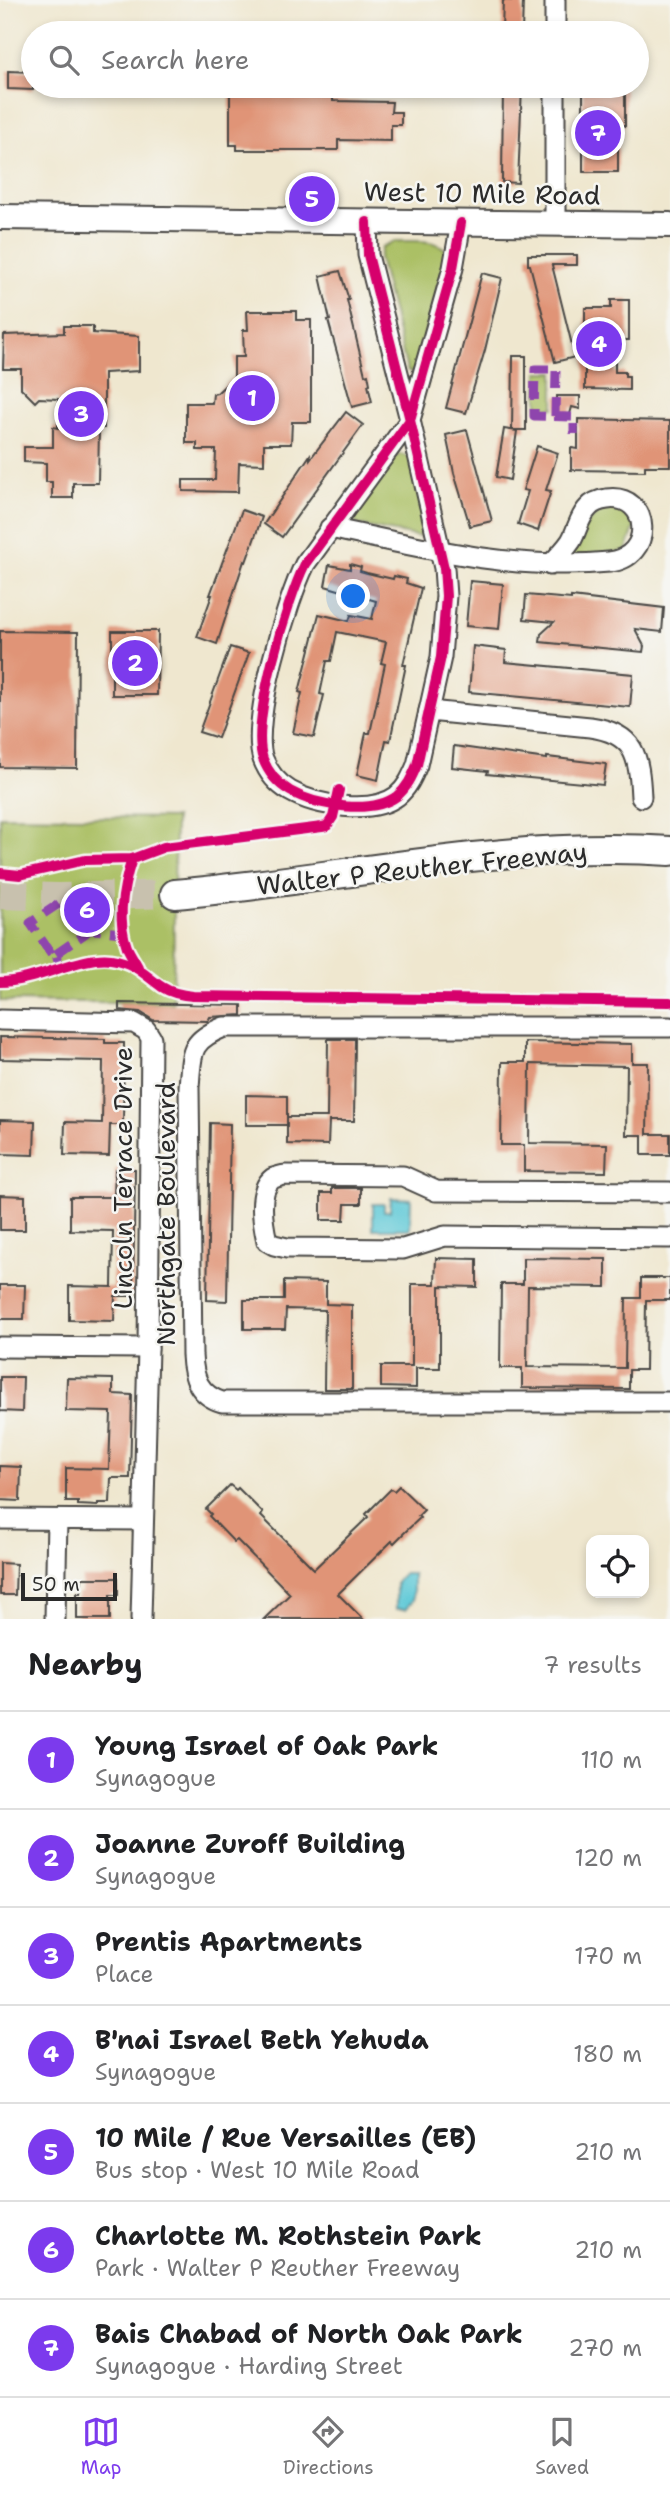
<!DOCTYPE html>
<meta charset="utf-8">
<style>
body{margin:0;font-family:"Shantell Sans",sans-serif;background:#f6f6f6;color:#202124}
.controls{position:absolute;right:21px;bottom:21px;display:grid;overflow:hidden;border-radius:14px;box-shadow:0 4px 10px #0003}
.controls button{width:63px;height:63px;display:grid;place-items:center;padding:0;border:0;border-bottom:2px solid #e0e0e0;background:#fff;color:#202124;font:35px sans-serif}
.scale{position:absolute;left:21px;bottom:18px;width:96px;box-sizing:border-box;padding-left:7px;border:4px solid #2b2b2b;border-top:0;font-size:19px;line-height:24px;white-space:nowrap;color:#2b2b2b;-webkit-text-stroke:5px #f6f6f2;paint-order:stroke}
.you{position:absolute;left:354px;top:597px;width:24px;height:24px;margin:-18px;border:5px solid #fff;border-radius:50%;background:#1a73e8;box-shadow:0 0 0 10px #1a73e833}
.badge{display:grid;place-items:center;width:46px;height:46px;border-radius:50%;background:#7c3aed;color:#fff;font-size:23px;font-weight:700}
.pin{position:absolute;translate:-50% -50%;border:4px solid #fff;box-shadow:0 2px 7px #0006}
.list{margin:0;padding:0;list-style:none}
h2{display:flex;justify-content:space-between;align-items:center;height:91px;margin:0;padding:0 28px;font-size:30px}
h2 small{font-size:23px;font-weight:400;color:#757577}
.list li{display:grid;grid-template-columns:46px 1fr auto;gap:21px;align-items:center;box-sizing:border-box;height:98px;padding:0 28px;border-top:2px solid #e0e0e0}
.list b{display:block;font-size:26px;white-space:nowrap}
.list p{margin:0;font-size:23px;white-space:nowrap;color:#757577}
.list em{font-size:23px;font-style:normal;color:#757577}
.icon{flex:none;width:38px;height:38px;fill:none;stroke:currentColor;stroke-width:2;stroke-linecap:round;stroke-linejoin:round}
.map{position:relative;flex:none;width:670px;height:1619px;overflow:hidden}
.search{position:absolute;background:#fff;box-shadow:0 4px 10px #0003;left:21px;right:21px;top:21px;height:77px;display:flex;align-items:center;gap:18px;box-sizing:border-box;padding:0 24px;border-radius:38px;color:#757577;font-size:26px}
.sheet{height:777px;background:#fff}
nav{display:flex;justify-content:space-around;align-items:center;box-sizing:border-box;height:98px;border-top:2px solid #e0e0e0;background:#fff;font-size:19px;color:#757577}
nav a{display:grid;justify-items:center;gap:4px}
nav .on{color:#7c3aed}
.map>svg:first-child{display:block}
.green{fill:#abc065;stroke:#6b7648;stroke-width:2}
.water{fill:#5ec9d7;stroke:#447a81;stroke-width:2}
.building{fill:#e09477}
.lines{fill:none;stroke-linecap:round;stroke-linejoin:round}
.highway-tunnel{stroke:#c8c1ae;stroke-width:28;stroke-dasharray:28 14;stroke-linecap:butt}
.minor-casing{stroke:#484744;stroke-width:23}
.major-casing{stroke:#484744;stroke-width:28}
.highway-casing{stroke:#484744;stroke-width:32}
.minor{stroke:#fff;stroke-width:19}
.major{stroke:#fff;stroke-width:24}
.highway{stroke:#fff;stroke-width:28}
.quiet{stroke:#8e44ad;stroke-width:9;stroke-dasharray:18 9;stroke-linecap:butt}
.cycleway-casing{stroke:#f6f6f2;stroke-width:15}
.cycleway{stroke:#d6006c;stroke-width:10}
.labels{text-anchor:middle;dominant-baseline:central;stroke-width:5;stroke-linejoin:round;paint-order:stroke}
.street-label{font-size:26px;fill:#2b2b2b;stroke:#f6f6f2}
</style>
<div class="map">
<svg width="670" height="1619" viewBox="0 0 670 1619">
<rect width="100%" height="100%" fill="#f6f6f2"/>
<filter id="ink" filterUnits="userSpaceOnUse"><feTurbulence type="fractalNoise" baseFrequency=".0143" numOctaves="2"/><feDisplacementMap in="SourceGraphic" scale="14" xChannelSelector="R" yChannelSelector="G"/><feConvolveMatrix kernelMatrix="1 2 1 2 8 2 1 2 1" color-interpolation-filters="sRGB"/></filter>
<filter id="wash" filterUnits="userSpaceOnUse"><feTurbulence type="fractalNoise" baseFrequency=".00686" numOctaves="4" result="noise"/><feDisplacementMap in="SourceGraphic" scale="28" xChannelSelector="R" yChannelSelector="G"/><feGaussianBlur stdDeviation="1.57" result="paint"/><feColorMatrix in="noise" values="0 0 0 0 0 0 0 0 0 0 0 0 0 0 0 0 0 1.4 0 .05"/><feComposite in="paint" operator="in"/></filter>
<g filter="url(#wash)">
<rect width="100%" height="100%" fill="#efe7cf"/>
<g class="green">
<path d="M395 241C411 242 439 237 448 253L414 374 407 370 379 258 382 247Z"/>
<rect x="538" y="372" width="16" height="36"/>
<polygon points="400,454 410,457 427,529 421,537 358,525 354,520 353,514 391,459"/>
<path d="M613 507 625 511 635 525 626 551 567 557C581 534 586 514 613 507Z"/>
<polygon points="0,816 175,818 173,1003 0,1001"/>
</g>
<g class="water">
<polygon points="391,1198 411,1199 410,1229 373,1229 373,1204 384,1204 384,1211 390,1211"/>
<polygon points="403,1574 413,1574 413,1600 406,1609 396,1609 396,1582"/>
</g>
<g id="blocks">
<g class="building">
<polygon points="503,0 523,1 522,32 502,31"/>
<polygon points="8,71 33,72 33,90 8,89"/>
<polygon points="238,86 333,89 333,101 392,102 391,112 401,112 401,125 391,125 391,141 338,140 338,150 237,150 237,145 230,145 230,91 238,91"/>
<polygon points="503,86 522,86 518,183 502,182"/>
<polygon points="583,87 625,88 625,126 618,126 618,172 583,172"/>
<polygon points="528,255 577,255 577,265 552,265 575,357 555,362 530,265 528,265"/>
<polygon points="340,271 349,300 347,300 365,375 368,374 370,384 368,385 372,402 352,407 328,320 330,320 320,276"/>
<polygon points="482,273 502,278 485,350 466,413 446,408"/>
<polygon points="611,300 629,300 629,340 615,340 615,372 625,372 625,376 629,376 629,390 585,389 585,308 611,308"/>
<polygon points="247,311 296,311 296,320 311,320 311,422 292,422 291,444 264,444 264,464 239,463 238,492 183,491 183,480 215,480 216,450 197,450 197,443 186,443 186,403 212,403 213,394 217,393 234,377 234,357 244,357 243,330 248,330"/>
<polygon points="64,326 93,326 93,333 139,336 139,371 104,373 104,428 99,428 98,483 73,483 73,498 52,498 52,482 46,482 46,463 24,462 24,447 53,447 53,427 58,428 58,399 39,398 35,402 21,388 21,369 3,369 4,335 64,333"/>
<polygon points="513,356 526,356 526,430 512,430"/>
<polygon points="557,396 580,396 580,409 572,407 570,414 557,414"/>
<polygon points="346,412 363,425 282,537 264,524 310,455 310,459"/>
<polygon points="578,419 670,421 670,466 645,466 645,471 571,470 571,448 578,449"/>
<polygon points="504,429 517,431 510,480 496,477"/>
<polygon points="467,430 492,521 470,526 454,473 446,435"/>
<polygon points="537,446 558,453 546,490 551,491 538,531 518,524 528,491 523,490"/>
<polygon points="242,510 262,517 246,562 244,561 217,644 197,637 212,595 210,595"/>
<polygon points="350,564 361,567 360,571 367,573 393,579 394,576 407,579 406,583 421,588 403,665 406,665 390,741 386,740 378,780 357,775 366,733 370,733 385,664 381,663 386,642 337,632 331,661 327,661 320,694 324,695 314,737 293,733 302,693 299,692 319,614 349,621 351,615 372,619 376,601 325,586 329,565 350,569"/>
<polygon points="470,581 503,584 499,629 466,626"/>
<polygon points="526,595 571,599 571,597 664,608 662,632 635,629 644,646 643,652 540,642 541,634 554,622 524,619"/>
<polygon points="0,631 78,632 77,768 0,767"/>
<polygon points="112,631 158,631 157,695 112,695"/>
<polygon points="473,646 506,650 505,662 633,674 630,707 469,692"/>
<polygon points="230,647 249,653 218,738 199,732"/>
<polygon points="454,746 547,759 547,757 606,764 603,785 487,774 488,771 452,767"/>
<polygon points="119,1003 242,1005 242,1015 210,1017 208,1021 153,1020 140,1012 119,1010"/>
<polygon points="0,1037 105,1039 105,1043 124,1043 123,1125 110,1125 109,1156 64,1155 65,1122 102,1123 103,1061 0,1059"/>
<polygon points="328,1039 355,1039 354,1121 329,1121 328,1145 287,1144 287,1117 327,1117"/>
<polygon points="525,1042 632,1044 632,1063 648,1063 647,1134 670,1134 670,1155 642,1155 642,1135 626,1135 627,1066 530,1064 529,1143 607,1144 606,1172 524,1171 524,1145 501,1145 502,1062 525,1062"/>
<polygon points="246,1095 287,1096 287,1125 246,1125"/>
<polygon points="0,1120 35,1121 34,1155 0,1154"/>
<polygon points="210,1123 230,1124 227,1301 207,1300"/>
<polygon points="115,1169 135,1169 133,1296 115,1296 114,1321 69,1320 69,1286 112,1287 113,1231 70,1230 70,1197 114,1197"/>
<polygon points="332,1188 361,1188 361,1204 345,1204 344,1220 321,1220 321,1193 332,1193"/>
<polygon points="0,1195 25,1196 25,1230 0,1230"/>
<polygon points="436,1258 477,1259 477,1287 440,1286 440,1368 416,1368 416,1388 381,1387 381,1366 412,1366 412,1284 435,1284"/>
<polygon points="523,1258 606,1259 606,1287 528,1286 527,1367 625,1368 626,1298 641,1298 641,1278 670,1278 670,1300 646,1300 645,1370 629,1370 629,1389 522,1388 522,1368 500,1368 501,1284 523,1284"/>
<polygon points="284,1281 326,1282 326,1304 352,1305 352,1389 324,1389 325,1310 286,1309 285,1329 244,1329 244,1300 284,1300"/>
<polygon points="0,1285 25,1285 24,1319 0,1319"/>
<polygon points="0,1377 23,1377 22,1412 0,1411"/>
<polygon points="67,1378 113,1379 113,1394 132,1395 130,1478 111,1478 110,1503 98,1503 98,1506 78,1505 78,1502 66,1502 66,1468 109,1469 111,1412 66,1411"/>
<polygon points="0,1466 21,1467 20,1501 0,1500"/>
<polygon points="230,1485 236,1490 238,1488 263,1513 261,1516 314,1569 368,1517 366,1514 391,1489 394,1491 399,1486 424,1510 418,1516 420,1518 404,1533 394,1543 392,1541 338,1594 363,1619 264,1619 290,1594 237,1540 234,1542 209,1516 211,1514 206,1509"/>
<polygon points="0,1563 16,1564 15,1595 0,1595"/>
<polygon points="82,1578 118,1578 118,1595 110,1595 110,1619 77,1619 77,1593 81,1593"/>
</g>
</g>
</g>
<g filter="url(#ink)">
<use href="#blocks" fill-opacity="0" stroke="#484744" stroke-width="2"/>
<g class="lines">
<polyline class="highway-tunnel" points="0,895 58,897 175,894"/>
<defs>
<g id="minor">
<polyline points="555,33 555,0"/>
<path d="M367 222 368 255 410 420 444 568 446 596 441 657 417 765C412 777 407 788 397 796 372 815 316 806 290 791 278 784 268 772 263 759 250 723 287 600 305 564L410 420 453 268 461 223"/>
<polyline points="555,224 555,86"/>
<path d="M330 528C422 548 514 571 609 562 655 558 651 493 607 499 600 500 592 503 588 508 579 517 577 531 571 541 565 550 557 558 550 565"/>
<path d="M429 711 590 727C635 733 639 756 641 797"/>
<polyline points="0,1020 134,1023 146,1030 151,1038 148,1348 141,1619"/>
<path d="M670 1027H224C189 1041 192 1052 189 1087L192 1355C193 1378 199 1395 222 1402H670"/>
<path d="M670 1192 436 1191 403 1176 285 1175C283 1175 274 1178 273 1178 257 1190 263 1224 267 1241L274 1245 287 1248 403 1249 445 1236 670 1238"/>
<polyline points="0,1347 148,1348"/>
<polyline points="0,1519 143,1520"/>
<polyline points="55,1619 57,1520"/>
</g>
<polyline id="major" points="0,217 670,225"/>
<path id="highway" d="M175 894C339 879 504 840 670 851"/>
</defs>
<use href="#minor" class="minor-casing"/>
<use href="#major" class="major-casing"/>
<use href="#highway" class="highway-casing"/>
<use href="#minor" class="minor"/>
<use href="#major" class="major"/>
<use href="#highway" class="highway"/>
<g class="quiet">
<polyline points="555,416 556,369 535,369 534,416 574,417 574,434"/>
<polyline points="83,929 121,933"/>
<polyline points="56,954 86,933 63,901 30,923 53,956 56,954 60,970"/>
</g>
<defs>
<g id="cycleway">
<path d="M367 222 368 255 410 420 444 568 446 596 441 657 417 765C412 777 407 788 397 796 372 815 316 806 290 791 278 784 268 772 263 759 250 723 287 600 305 564L410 420 453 268 461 223"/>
<path d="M132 859C123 886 117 920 127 947 130 954 135 961 138 967"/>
<polyline points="0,873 20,875 85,860 132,859 164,847 322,827 327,826 333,817 339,790"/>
<path d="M0 982C36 982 80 955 111 959 136 963 143 974 162 987 171 993 182 995 193 996L670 1002"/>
</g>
</defs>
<use href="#cycleway" class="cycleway-casing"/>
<use href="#cycleway" class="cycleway"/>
</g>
</g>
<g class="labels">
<g class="street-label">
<text transform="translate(482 193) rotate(1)">West 10 Mile Road</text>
<text transform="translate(422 868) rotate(-6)">Walter P Reuther Freeway</text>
<text transform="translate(122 1178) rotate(-90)">Lincoln Terrace Drive</text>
<text transform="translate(165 1214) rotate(-90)">Northgate Boulevard</text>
</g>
</g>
</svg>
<div class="controls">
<button><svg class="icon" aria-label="locate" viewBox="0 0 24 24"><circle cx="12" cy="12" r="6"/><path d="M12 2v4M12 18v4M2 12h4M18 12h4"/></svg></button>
</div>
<div class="scale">50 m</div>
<div class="you"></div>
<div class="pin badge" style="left:252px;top:398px">1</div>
<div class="pin badge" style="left:135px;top:663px">2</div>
<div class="pin badge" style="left:81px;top:414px">3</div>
<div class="pin badge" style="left:599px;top:344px">4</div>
<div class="pin badge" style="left:312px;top:199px">5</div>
<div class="pin badge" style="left:87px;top:910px">6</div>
<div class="pin badge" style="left:598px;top:133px">7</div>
<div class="search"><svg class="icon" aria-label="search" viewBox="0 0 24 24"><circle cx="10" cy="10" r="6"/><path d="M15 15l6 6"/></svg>Search here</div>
</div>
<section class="sheet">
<h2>Nearby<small>7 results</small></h2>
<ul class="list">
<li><span class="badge">1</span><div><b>Young Israel of Oak Park</b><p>Synagogue</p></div><em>110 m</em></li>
<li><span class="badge">2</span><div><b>Joanne Zuroff Building</b><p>Synagogue</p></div><em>120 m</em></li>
<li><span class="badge">3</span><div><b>Prentis Apartments</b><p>Place</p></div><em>170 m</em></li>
<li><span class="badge">4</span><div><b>B'nai Israel Beth Yehuda</b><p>Synagogue</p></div><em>180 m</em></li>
<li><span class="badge">5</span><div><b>10 Mile / Rue Versailles (EB)</b><p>Bus stop · West 10 Mile Road</p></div><em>210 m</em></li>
<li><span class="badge">6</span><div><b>Charlotte M. Rothstein Park</b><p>Park · Walter P Reuther Freeway</p></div><em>210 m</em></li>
<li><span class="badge">7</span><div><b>Bais Chabad of North Oak Park</b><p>Synagogue · Harding Street</p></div><em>270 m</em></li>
</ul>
</section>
<nav>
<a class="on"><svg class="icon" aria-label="map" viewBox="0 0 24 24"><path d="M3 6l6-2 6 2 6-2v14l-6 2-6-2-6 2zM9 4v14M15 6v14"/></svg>Map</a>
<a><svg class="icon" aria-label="directions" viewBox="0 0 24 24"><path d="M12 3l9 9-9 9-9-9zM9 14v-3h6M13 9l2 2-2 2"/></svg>Directions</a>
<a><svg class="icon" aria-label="saved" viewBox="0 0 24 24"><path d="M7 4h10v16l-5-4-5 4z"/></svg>Saved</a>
</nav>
